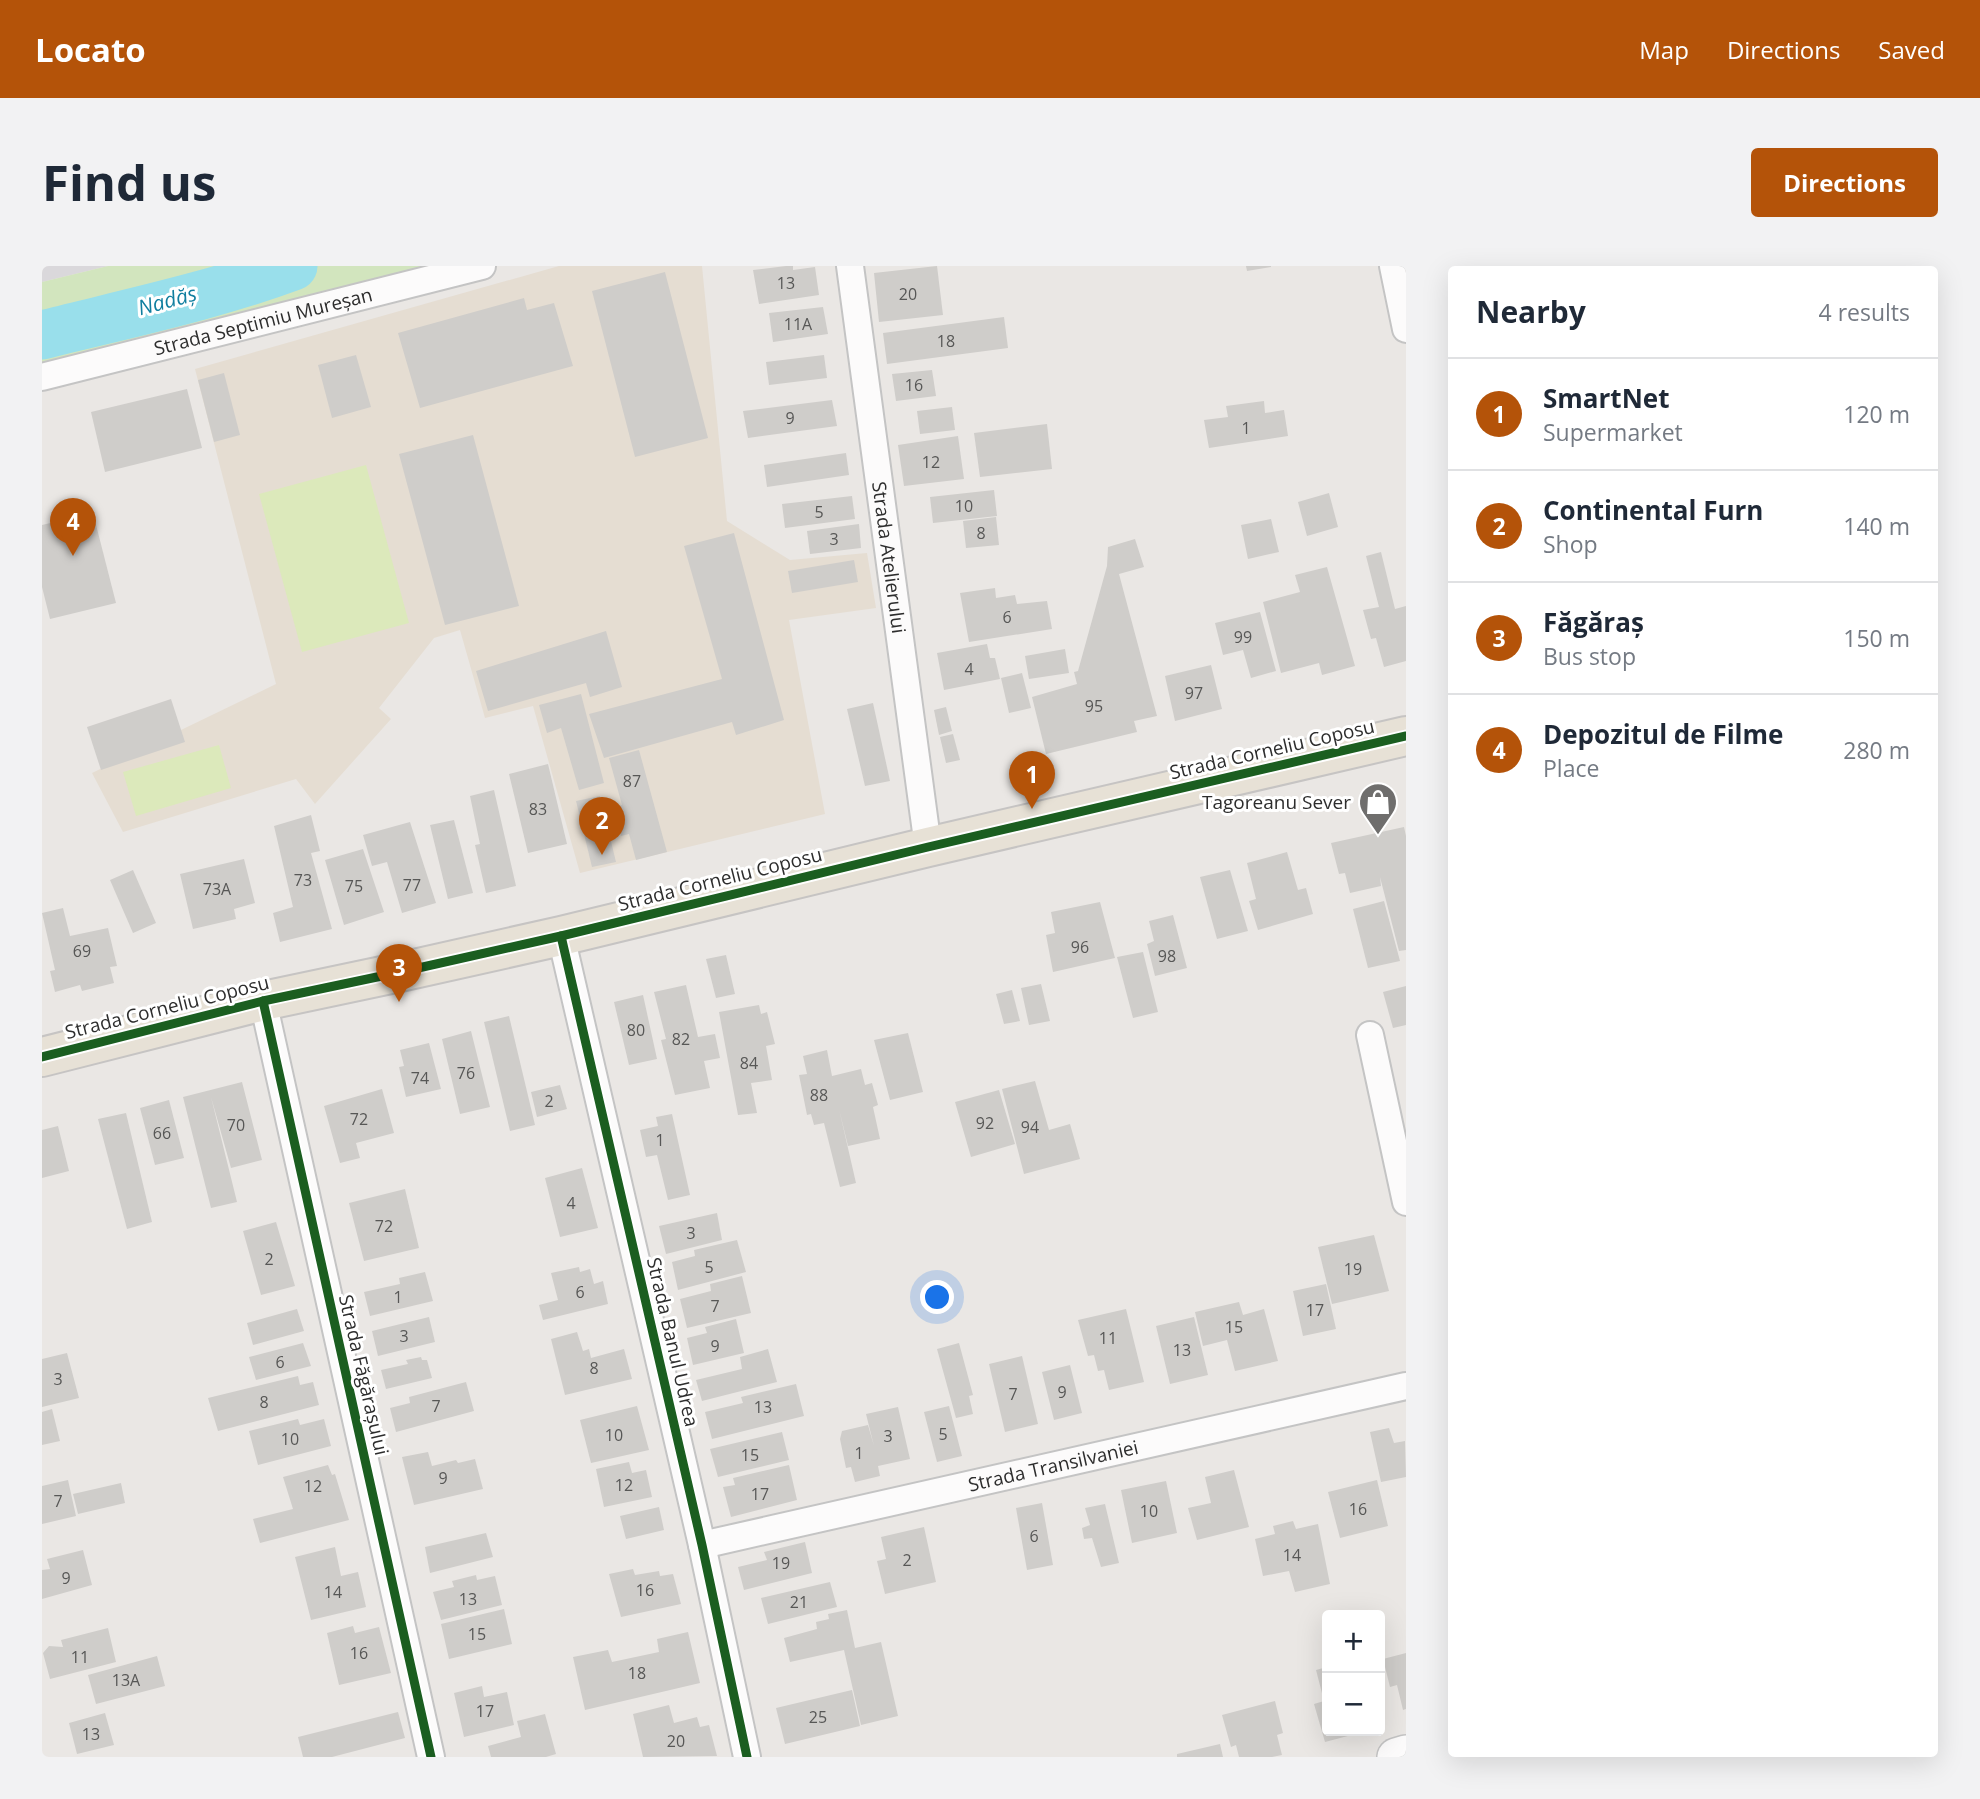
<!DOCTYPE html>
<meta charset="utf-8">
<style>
body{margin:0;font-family:"Open Sans",sans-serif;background:#f2f2f3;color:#1f2937}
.controls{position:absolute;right:21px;bottom:21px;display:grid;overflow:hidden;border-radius:7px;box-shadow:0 7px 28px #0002}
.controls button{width:63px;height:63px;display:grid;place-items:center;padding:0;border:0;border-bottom:2px solid #e0e1e3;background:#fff;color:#1f2937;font:35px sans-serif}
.you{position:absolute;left:896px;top:1032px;width:24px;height:24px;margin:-18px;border:5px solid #fff;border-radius:50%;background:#1a73e8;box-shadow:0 0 0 10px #1a73e833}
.badge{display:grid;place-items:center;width:46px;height:46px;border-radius:50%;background:#b45309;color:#fff;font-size:23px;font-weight:700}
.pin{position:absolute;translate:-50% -58px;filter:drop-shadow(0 2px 4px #0008)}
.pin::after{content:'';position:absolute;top:37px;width:24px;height:21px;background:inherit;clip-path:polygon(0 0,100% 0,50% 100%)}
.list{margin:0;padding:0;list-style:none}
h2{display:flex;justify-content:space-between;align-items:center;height:91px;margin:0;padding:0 28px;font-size:30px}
h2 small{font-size:23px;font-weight:400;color:#747a83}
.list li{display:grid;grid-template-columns:46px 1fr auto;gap:21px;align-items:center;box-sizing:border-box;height:112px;padding:0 28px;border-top:2px solid #e0e1e3}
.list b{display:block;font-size:26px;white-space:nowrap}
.list p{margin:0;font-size:23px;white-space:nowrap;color:#747a83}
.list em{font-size:23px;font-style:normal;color:#747a83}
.map{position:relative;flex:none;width:1364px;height:1491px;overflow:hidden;border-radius:7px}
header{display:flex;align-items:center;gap:42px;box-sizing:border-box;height:98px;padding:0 35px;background:#b45309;color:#fff}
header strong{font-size:33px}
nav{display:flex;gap:38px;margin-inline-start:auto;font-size:24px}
.intro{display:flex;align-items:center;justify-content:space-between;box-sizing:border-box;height:168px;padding:0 42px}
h1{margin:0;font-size:49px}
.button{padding:18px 32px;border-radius:7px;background:#b45309;color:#fff;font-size:24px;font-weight:700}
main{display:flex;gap:42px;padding:0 42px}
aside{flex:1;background:#fff;border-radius:7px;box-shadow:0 7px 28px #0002}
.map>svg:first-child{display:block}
.industrial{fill:#dad8db}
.education{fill:#e5ddd2}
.green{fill:#d2e5be}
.pitch{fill:#dce9bb}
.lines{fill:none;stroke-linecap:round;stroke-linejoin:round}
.river{stroke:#99dfeb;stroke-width:49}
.building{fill:#cfcdca}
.street-casing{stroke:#c4c4c4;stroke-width:30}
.secondary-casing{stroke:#c4c4c4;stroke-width:40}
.primary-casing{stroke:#c6c4c3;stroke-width:42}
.street{stroke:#fcfbfb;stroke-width:26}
.secondary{stroke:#fcfbfb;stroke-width:37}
.primary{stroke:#e7e1d6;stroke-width:38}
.cycleway-casing{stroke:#fff;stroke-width:13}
.cycleway{stroke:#1b5e20;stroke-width:9}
.labels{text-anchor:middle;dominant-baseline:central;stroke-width:6;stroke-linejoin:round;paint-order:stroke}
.number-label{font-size:16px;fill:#575756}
.street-label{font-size:19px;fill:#2d2d2d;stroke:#fff}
.poi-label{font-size:19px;fill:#2d2d2d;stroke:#fff;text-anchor:end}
.water-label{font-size:21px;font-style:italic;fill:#107e9f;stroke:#fff}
</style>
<header>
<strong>Locato</strong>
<nav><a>Map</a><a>Directions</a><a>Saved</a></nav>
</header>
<div class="intro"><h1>Find us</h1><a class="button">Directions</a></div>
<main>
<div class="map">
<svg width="1364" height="1491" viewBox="0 0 1364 1491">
<rect width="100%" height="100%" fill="#eae7e4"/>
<polygon class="industrial" points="0,0 66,0 0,16"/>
<polygon class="education" points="517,0 660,0 685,255 748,294 825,287 834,342 747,354 783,548 538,607 491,440 443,452 418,364 392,372 337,442 349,453 273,538 254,513 81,566 50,507 234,418 153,103"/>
<polygon class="green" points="66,0 406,0 0,99 0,16"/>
<g class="pitch">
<polygon points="324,199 367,357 260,386 217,228"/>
<polygon points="177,479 189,522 94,550 81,506"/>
</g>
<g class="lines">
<path class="river" d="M0 69C83 48 170 30 251 0"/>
</g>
<g class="building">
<polygon points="744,0 751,0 751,4 773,1 777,29 717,38 711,4"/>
<polygon points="895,0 901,49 837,56 832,7"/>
<polygon points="1204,0 1229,0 1229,1 1205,5"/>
<polygon points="623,6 666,172 593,191 550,25"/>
<polygon points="482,32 485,44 512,37 531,100 378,142 356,67"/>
<polygon points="781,41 786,68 731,76 727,47"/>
<polygon points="962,51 966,82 845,98 841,67"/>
<polygon points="314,89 329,141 290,152 276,99"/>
<polygon points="782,89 785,112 727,119 724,96"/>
<polygon points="890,104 894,130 854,135 850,108"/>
<polygon points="182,107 198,169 172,176 156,114"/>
<polygon points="145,123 160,182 63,206 49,146"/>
<polygon points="790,134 795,160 706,172 701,145"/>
<polygon points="1222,135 1223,147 1242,144 1246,170 1167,182 1162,154 1186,151 1184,140"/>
<polygon points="910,141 913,164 878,168 875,145"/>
<polygon points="1005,158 1010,203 938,211 932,167"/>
<polygon points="431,169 477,340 403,359 357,188"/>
<polygon points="916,170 922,213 862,220 856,179"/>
<polygon points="804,187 807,209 725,221 722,199"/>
<polygon points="952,224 955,250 891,257 888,231"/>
<polygon points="1287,227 1296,261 1265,270 1256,236"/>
<polygon points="810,230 813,253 743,262 740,238"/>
<polygon points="51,247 74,337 8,353 0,321 0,259"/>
<polygon points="954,251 957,279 924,282 921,255"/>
<polygon points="1229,253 1237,286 1206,293 1199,259"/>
<polygon points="817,258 819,282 768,288 765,265"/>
<polygon points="692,267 742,454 694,469 690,456 562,492 547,448 680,413 642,280"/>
<polygon points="1093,273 1102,301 1077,308 1115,450 1092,455 1095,466 1004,488 990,431 1035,418 1032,406 1036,405 1065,300 1066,281"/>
<polygon points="1339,286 1353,343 1364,340 1364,395 1342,401 1334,372 1329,373 1321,344 1337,341 1324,290"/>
<polygon points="812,294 816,316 750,327 746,305"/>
<polygon points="1285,301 1313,400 1280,409 1277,397 1239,407 1221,336 1258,326 1253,309"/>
<polygon points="953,322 954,332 973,329 975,338 1005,335 1010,363 927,376 918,327"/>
<polygon points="1218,346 1234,405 1209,412 1201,384 1181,389 1173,357"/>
<polygon points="564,365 580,421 548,431 544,417 446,445 434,405"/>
<polygon points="945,378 948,392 953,392 958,413 902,424 895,387"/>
<polygon points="1023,383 1027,407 987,413 983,390"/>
<polygon points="1169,399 1180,443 1133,455 1123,410"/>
<polygon points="980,407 989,442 967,447 959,412"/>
<polygon points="539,428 562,517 537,524 519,462 505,467 497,439"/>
<polygon points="129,433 143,476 59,504 45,461"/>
<polygon points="831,437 848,515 823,520 805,443"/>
<polygon points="904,441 910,465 897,469 892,444"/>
<polygon points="911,468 918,494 904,497 898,471"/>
<polygon points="597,484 625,586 594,594 587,568 579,570 570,542 580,539 567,492"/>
<polygon points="506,498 525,578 486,587 467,508"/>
<polygon points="452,524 474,620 444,627 433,579 438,578 428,530"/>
<polygon points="558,530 574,596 550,601 534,535"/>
<polygon points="269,549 278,585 269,587 290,663 238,676 231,647 251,641 232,560"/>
<polygon points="412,554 431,627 406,633 388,559"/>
<polygon points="368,556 394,637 360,647 345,596 330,600 321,569"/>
<polygon points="1362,561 1364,570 1364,684 1357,685 1338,611 1339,620 1308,627 1303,607 1297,608 1289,577"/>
<polygon points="321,583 342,646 302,659 283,594"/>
<polygon points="1245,586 1256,624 1264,622 1271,648 1216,664 1207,635 1214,633 1205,597"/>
<polygon points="202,593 213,637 192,643 194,653 151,663 138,608"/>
<polygon points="91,604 114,657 91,667 68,614"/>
<polygon points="1188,604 1206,665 1175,673 1158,611"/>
<polygon points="1342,635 1358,695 1326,702 1311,643"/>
<polygon points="1058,636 1073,692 1011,706 1004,669 1013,667 1009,646"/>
<polygon points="21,642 28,670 66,662 75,700 68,701 72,717 40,725 38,719 13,726 8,705 13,704 0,647"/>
<polygon points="1131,649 1145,702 1113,710 1105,678 1112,675 1107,655"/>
<polygon points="1101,686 1116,746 1091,752 1075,691"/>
<polygon points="684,689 693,728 674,732 664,693"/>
<polygon points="999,718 1008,755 987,759 979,722"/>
<polygon points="644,719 656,771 673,768 678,792 662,795 668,822 633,829 619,774 624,773 612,726"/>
<polygon points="1364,720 1364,759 1351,762 1341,726"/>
<polygon points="970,724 978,755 962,758 954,728"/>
<polygon points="601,729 615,793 587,799 572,736"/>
<polygon points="717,739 719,748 725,746 733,778 724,780 730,814 709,817 715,847 696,849 677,746"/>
<polygon points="467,750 493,859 468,865 442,756"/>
<polygon points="429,765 448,841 418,848 400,773"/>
<polygon points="866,767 881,826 848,834 832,774"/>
<polygon points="387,777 399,823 364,831 357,801 362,800 358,784"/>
<polygon points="785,784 790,810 819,803 823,819 830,817 836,839 831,841 838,873 806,880 797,843 814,917 798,921 782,857 772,859 769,848 765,849 757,809 765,808 761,790"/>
<polygon points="993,815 1007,864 1028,858 1038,893 982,908 960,823"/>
<polygon points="200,816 220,894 189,902 169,831 195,936 169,942 141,831"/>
<polygon points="518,819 525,843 495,851 489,826"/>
<polygon points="340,823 352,867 314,877 318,892 298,897 282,840"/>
<polygon points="957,824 973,878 929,891 913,836"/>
<polygon points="127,834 142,892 113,899 98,842"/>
<polygon points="84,847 110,956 85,963 56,853"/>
<polygon points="630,848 648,929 626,934 615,889 604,891 598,864 616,860 614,851"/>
<polygon points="16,860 27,905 0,912 0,864"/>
<polygon points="540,902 556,962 518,971 503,912"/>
<polygon points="363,923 377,982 322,995 307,937"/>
<polygon points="675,947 680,974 624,988 617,960"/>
<polygon points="234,956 253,1020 219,1029 201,965"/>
<polygon points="1332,969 1347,1025 1290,1038 1276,981"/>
<polygon points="695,974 704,1006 636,1024 630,996 653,990 652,984"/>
<polygon points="537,1001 538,1006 548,1003 552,1018 561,1015 566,1038 501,1054 497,1039 516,1034 509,1007"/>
<polygon points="383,1006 391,1035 328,1050 322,1026 358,1018 357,1012"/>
<polygon points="700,1010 709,1047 645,1062 638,1033 669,1025 668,1018"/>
<polygon points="1284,1018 1294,1063 1261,1070 1251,1025"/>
<polygon points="1197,1036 1201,1049 1222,1043 1236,1095 1193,1105 1185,1074 1161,1080 1153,1046"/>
<polygon points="255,1043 262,1065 211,1079 205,1057"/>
<polygon points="1084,1043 1102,1116 1067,1124 1062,1104 1056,1105 1052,1089 1046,1090 1036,1054"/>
<polygon points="387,1051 393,1076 336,1090 330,1065"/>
<polygon points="1152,1051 1166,1109 1128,1118 1114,1060"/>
<polygon points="694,1053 702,1087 651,1099 645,1072 665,1067 663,1061"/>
<polygon points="535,1066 541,1085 547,1083 549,1092 582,1083 590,1113 523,1129 509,1073"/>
<polygon points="261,1077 269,1100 214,1114 207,1091"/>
<polygon points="917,1077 931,1129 927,1130 931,1148 914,1152 895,1083"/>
<polygon points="726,1083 735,1116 660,1135 654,1114 700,1103 698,1091"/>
<polygon points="25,1087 37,1132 0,1141 0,1093"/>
<polygon points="980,1090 996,1158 963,1166 947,1098"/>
<polygon points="379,1091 380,1094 385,1094 390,1112 344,1123 339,1104 366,1098 364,1094"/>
<polygon points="1028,1099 1040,1147 1012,1154 1000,1106"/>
<polygon points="256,1110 258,1119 271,1116 277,1139 176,1165 166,1132"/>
<polygon points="424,1116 432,1145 354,1166 348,1142 368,1137 367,1131"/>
<polygon points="754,1118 762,1150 670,1173 663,1146 701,1137 699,1131"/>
<polygon points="595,1140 607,1184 549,1197 538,1154"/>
<polygon points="907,1140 920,1190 895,1196 882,1146"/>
<polygon points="856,1141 868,1193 836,1200 838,1210 813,1216 809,1201 804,1202 798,1173 800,1165 826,1159 832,1180 824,1148"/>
<polygon points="10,1143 18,1175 0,1179 0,1146"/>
<polygon points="256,1153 258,1159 282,1153 289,1180 216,1199 207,1165"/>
<polygon points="1347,1162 1352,1177 1363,1175 1364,1211 1339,1216 1328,1166"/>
<polygon points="740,1166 747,1194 676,1211 668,1183"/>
<polygon points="386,1186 390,1200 414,1194 416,1197 433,1193 441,1223 372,1239 360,1191"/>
<polygon points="587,1196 590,1207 604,1204 610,1231 562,1241 554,1203"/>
<polygon points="286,1199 290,1209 293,1208 307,1254 218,1277 211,1253 251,1243 241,1211"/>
<polygon points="747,1199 755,1234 689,1251 681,1221 693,1219 691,1212"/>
<polygon points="1192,1204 1207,1261 1155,1274 1146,1242 1169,1237 1163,1211"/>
<polygon points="26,1214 34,1250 0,1258 0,1220"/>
<polygon points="1335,1214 1346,1260 1298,1272 1286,1226"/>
<polygon points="1124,1215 1135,1267 1090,1277 1079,1224"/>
<polygon points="79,1217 83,1237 36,1248 31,1228"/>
<polygon points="1000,1237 1011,1299 985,1304 974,1242"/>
<polygon points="1063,1238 1077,1297 1059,1301 1050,1272 1042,1273 1040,1262 1048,1259 1043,1242"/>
<polygon points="617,1241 622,1264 584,1273 578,1250"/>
<polygon points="1251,1255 1254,1263 1276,1258 1288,1318 1253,1326 1247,1305 1221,1310 1213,1273 1233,1268 1231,1260"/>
<polygon points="882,1261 894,1316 843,1328 835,1295 844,1293 839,1271"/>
<polygon points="444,1267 451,1291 388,1307 383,1281"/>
<polygon points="763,1276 770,1307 702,1324 696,1301 725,1294 722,1286"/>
<polygon points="293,1281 299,1310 316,1306 324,1341 269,1354 253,1291"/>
<polygon points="41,1284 50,1319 0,1333 0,1304 8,1303 5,1293"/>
<polygon points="591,1303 593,1309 617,1305 618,1310 631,1308 639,1338 579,1351 567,1308"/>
<polygon points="434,1309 435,1314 453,1310 460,1339 399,1354 391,1326 412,1321 410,1315"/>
<polygon points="788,1316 795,1341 726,1358 719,1332"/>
<polygon points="462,1343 470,1378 407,1393 399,1358"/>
<polygon points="805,1344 813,1382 839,1376 856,1450 819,1459 802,1384 748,1396 742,1372 775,1363 774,1356 787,1353 786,1348"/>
<polygon points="311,1360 313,1367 337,1361 349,1407 297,1419 285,1367"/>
<polygon points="66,1362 74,1396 8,1413 1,1387 7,1380 21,1381 19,1374"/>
<polygon points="646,1366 658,1417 543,1444 531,1391 566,1384 570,1396 617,1386 615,1373"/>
<polygon points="1364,1387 1364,1443 1361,1444 1355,1419 1348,1421 1341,1393"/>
<polygon points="115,1390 123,1420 54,1438 46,1409"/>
<polygon points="1285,1401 1285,1465 1321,1466 1283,1476 1272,1438 1282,1435 1274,1404"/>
<polygon points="440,1420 442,1431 465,1426 472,1459 422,1471 412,1427"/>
<polygon points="810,1424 818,1460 743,1478 734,1442"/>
<polygon points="1233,1435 1241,1467 1235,1469 1240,1489 1230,1491 1197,1491 1194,1479 1189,1481 1180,1449"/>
<polygon points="627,1439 632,1457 655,1451 658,1461 667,1459 675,1490 601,1491 591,1448"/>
<polygon points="356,1446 363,1472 290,1491 261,1491 256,1471"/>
<polygon points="63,1447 72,1479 35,1488 27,1457"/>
<polygon points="503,1448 514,1488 504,1491 449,1491 446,1480 479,1471 475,1455"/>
<polygon points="1178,1478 1181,1491 1135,1491 1135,1488"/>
</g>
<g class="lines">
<defs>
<g id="street">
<path id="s1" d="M808 0 886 581"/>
<polyline points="1351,0 1364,63"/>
<path id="s2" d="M0 111 440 0"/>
<polyline points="519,670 660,1279 705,1491"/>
<polyline points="221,735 389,1491"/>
<polyline points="1328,769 1364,936"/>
<path id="s3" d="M660 1279 1364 1120"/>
</g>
<polyline id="secondary" points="1354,1491 1364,1488"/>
<polyline id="primary" points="0,791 221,735 354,707 519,670 886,581 1364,470"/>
</defs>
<use href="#street" class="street-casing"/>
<use href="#secondary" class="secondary-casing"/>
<use href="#primary" class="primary-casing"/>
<use href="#street" class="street"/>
<use href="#secondary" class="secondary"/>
<use href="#primary" class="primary"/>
<defs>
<g id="cycleway">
<polyline points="519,670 660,1279 705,1491"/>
<polyline points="221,735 389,1491"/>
<polyline points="0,791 221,735 354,707 519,670 886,581 1364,470"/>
</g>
</defs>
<use href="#cycleway" class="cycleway-casing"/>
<use href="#cycleway" class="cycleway"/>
</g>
<defs>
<symbol id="shop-pin" viewBox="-11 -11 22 30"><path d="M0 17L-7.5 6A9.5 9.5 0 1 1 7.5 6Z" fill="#6f6e6d" stroke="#fff"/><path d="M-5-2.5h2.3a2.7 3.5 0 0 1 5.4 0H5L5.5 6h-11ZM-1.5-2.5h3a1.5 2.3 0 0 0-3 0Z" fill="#fff"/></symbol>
</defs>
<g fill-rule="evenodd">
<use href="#shop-pin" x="1314" y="514" width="44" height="60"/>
</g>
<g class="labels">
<g class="number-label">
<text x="744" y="17">13</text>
<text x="866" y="28">20</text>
<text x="756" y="58">11A</text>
<text x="904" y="75">18</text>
<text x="872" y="119">16</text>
<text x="748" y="152">9</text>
<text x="1204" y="162">1</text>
<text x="889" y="196">12</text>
<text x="922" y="240">10</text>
<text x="777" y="246">5</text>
<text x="939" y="267">8</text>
<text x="792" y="273">3</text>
<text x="965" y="351">6</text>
<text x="1201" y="371">99</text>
<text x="927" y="403">4</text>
<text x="1152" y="427">97</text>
<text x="1052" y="440">95</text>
<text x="590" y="515">87</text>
<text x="496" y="543">83</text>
<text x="261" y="614">73</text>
<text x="370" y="619">77</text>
<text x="312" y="620">75</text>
<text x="175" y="623">73A</text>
<text x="1038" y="681">96</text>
<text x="40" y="685">69</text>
<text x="1125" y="690">98</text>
<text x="594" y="764">80</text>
<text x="639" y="773">82</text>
<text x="707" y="797">84</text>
<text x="424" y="807">76</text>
<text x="378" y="812">74</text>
<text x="777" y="829">88</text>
<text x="507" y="835">2</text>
<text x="317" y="853">72</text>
<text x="943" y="857">92</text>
<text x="194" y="859">70</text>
<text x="988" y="861">94</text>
<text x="120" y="867">66</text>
<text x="618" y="874">1</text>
<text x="529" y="937">4</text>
<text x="342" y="960">72</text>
<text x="649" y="967">3</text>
<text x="227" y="993">2</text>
<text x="667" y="1001">5</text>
<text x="1311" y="1003">19</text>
<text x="538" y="1026">6</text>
<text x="356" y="1031">1</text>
<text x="673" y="1040">7</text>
<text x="1273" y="1044">17</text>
<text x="1192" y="1061">15</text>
<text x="362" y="1070">3</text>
<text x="1066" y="1072">11</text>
<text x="673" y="1080">9</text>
<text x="1140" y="1084">13</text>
<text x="238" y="1096">6</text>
<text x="552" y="1102">8</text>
<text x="16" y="1113">3</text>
<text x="1020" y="1126">9</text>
<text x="971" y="1128">7</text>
<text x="222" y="1136">8</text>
<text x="394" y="1140">7</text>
<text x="721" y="1141">13</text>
<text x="901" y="1168">5</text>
<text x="572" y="1169">10</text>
<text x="846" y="1170">3</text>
<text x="248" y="1173">10</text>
<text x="817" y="1187">1</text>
<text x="708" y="1189">15</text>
<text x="401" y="1212">9</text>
<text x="582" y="1219">12</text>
<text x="271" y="1220">12</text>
<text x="718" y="1228">17</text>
<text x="16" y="1235">7</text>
<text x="1316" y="1243">16</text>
<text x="1107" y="1245">10</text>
<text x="992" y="1270">6</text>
<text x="1250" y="1289">14</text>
<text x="865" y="1294">2</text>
<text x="739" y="1297">19</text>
<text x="24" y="1312">9</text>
<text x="603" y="1324">16</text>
<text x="291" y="1326">14</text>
<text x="426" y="1333">13</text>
<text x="757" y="1336">21</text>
<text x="435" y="1368">15</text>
<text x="317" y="1387">16</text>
<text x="38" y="1391">11</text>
<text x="595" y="1407">18</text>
<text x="84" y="1414">13A</text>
<text x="443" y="1445">17</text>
<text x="776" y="1451">25</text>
<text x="49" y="1468">13</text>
<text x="634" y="1475">20</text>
</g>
<g class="street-label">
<text stroke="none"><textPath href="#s2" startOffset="228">Strada Septimiu Mureșan</textPath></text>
<text stroke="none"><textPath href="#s1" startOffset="294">Strada Atelierului</textPath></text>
<text transform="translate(1230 483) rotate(-13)">Strada Corneliu Coposu</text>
<text transform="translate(678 613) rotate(-14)">Strada Corneliu Coposu</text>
<text transform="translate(125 741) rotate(-14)">Strada Corneliu Coposu</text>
<text transform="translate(631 1076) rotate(77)">Strada Banul Udrea</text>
<text transform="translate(322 1109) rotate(77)">Strada Făgărașului</text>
<text stroke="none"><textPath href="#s3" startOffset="360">Strada Transilvaniei</textPath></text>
</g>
<g class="poi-label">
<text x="1309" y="536">Tagoreanu Sever</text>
</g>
<g class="water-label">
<text transform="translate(125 34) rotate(-15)">Nadăș</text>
</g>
</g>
</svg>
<div class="controls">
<button>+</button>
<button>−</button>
</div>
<div class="you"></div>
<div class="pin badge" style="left:990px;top:543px">1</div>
<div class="pin badge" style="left:560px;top:589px">2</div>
<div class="pin badge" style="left:357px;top:736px">3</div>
<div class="pin badge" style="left:31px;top:290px">4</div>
</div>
<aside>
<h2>Nearby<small>4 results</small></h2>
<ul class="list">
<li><span class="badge">1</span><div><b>SmartNet</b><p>Supermarket</p></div><em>120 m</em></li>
<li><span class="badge">2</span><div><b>Continental Furn</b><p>Shop</p></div><em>140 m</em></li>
<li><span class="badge">3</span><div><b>Făgăraș</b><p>Bus stop</p></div><em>150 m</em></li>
<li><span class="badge">4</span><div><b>Depozitul de Filme</b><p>Place</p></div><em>280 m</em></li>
</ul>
</aside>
</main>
